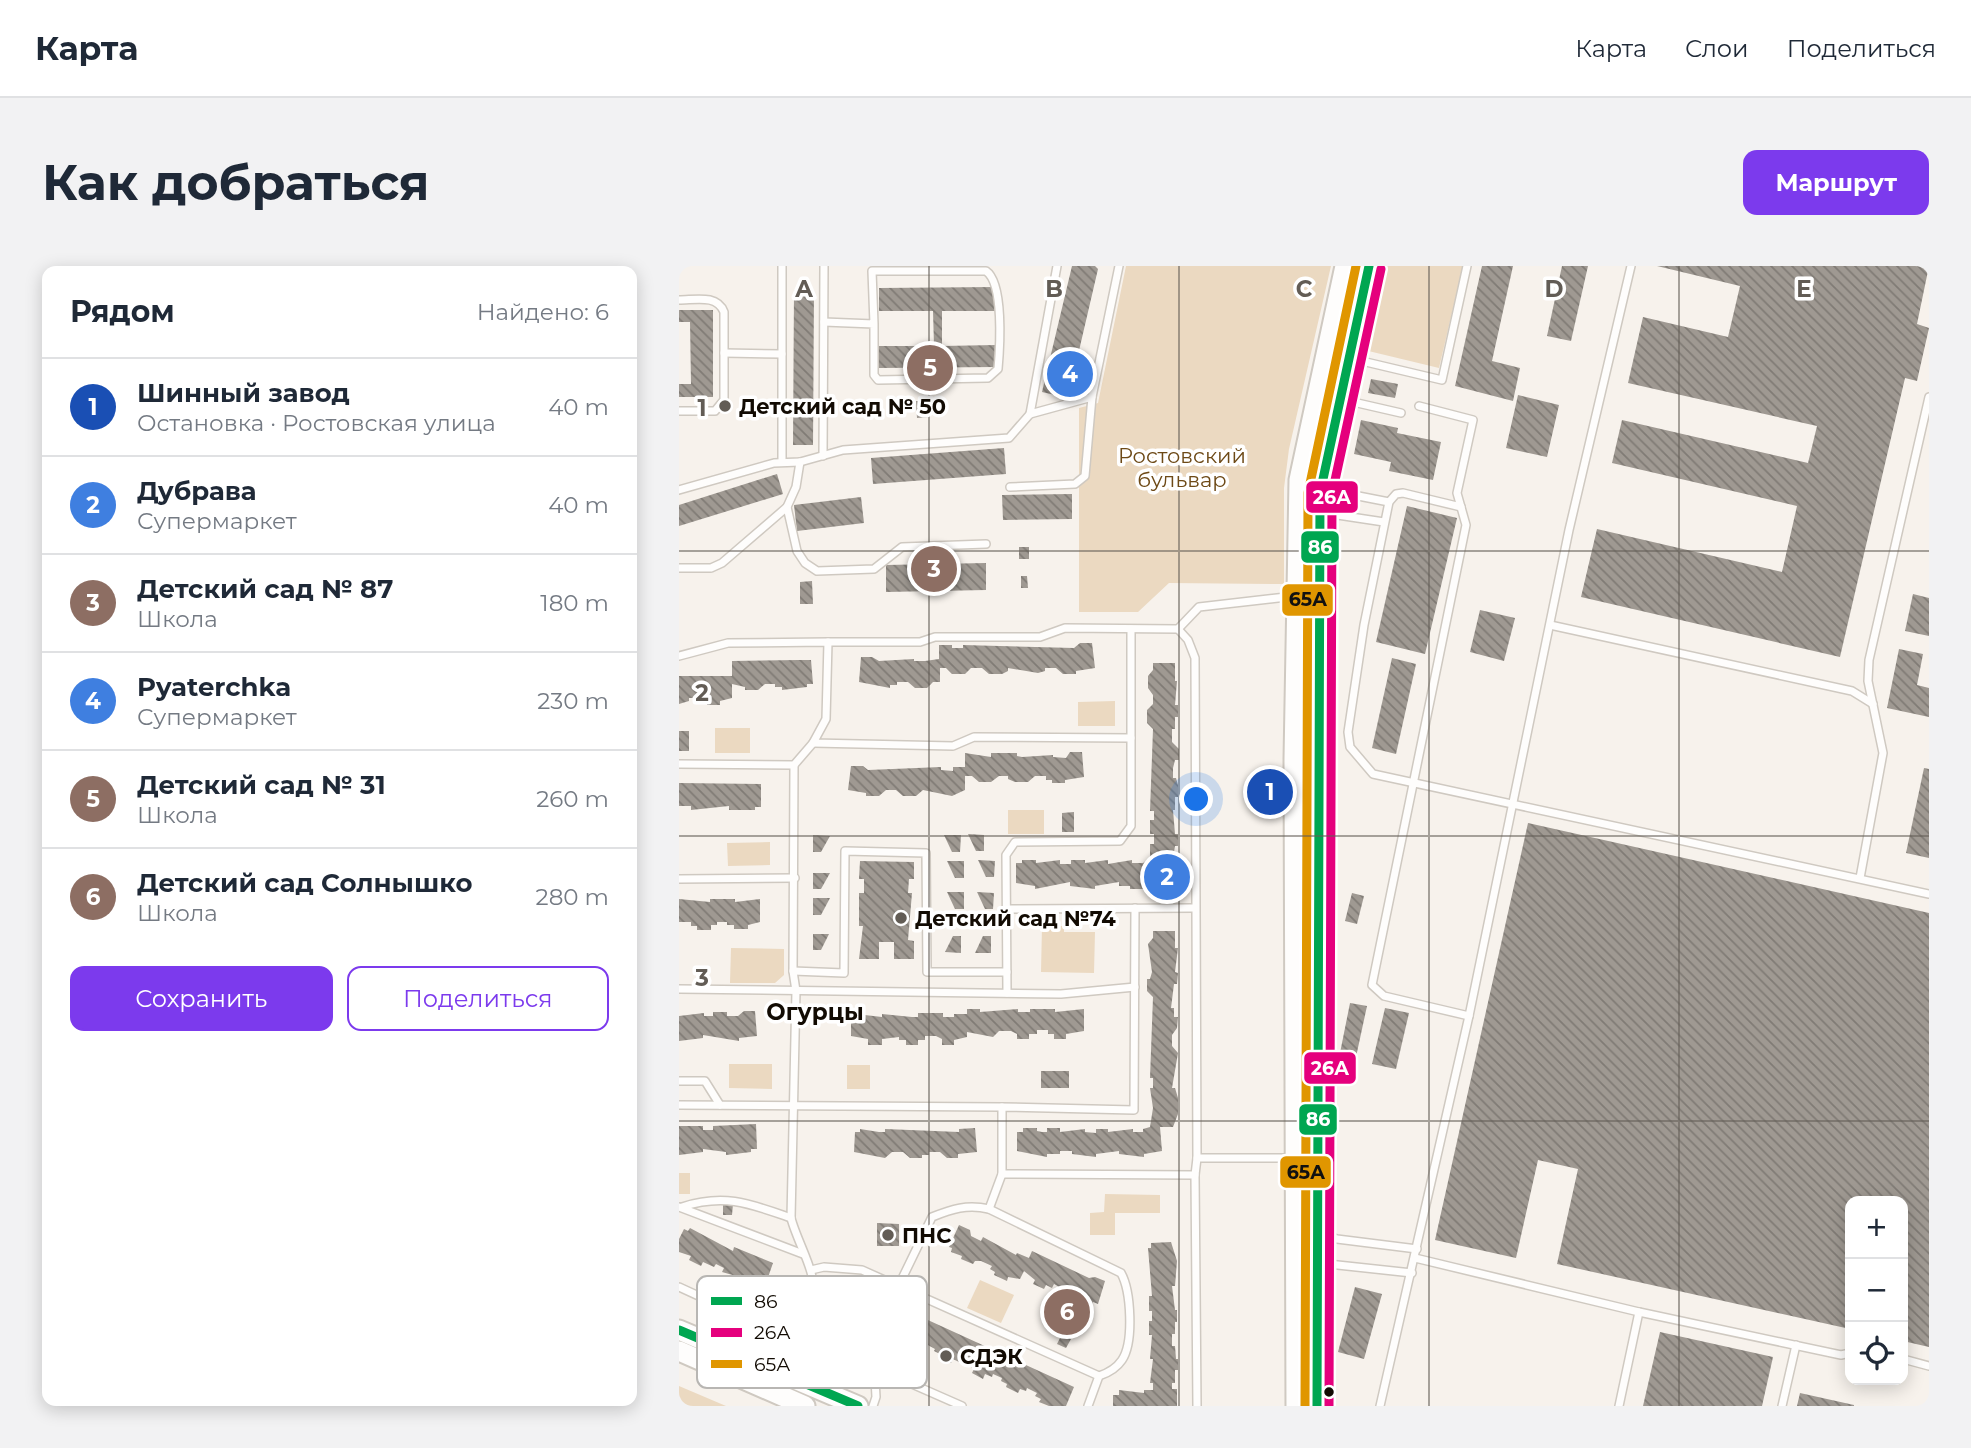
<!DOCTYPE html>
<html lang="ru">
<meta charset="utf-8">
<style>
body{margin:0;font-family:Montserrat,sans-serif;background:#f2f2f3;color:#1f2937}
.controls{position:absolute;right:21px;bottom:21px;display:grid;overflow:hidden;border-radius:14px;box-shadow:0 4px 18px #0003}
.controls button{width:63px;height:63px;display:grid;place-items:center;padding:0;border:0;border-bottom:2px solid #e0e1e3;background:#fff;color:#1f2937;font:35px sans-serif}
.you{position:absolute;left:518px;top:534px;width:24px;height:24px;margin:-18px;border:5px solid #fff;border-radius:50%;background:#1a73e8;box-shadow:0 0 0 10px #1a73e833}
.badge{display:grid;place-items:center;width:46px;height:46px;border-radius:50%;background:#7c3aed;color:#fff;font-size:23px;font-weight:700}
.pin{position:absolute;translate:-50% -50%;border:4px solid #fff;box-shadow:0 2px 7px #0006}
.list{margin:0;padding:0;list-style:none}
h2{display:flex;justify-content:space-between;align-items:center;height:91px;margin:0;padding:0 28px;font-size:30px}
h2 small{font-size:23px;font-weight:400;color:#747a83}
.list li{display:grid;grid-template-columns:46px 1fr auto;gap:21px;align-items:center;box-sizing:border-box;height:98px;padding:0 28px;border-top:2px solid #e0e1e3}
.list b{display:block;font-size:26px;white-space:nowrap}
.list p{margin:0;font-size:23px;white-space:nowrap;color:#747a83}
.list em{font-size:23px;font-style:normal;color:#747a83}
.actions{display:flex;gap:14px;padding:21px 28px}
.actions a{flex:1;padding:16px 0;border:2px solid #7c3aed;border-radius:14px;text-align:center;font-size:24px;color:#7c3aed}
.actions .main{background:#7c3aed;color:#fff}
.icon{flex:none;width:38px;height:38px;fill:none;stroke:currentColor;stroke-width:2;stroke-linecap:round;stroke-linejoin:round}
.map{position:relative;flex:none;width:1250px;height:1140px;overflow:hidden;border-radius:14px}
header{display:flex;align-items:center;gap:42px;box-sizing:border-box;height:98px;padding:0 35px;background:#fff;border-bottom:2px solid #e0e1e3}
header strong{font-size:33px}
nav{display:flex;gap:38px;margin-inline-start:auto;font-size:24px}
.intro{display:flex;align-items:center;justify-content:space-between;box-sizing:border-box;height:168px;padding:0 42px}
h1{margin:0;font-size:49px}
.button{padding:18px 32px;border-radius:14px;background:#7c3aed;color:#fff;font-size:24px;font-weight:700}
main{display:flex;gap:42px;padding:0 42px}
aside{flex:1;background:#fff;border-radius:14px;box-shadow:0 4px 18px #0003}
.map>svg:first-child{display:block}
.green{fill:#ebd9c1}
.building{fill:url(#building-back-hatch)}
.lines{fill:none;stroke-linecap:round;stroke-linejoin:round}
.lane-casing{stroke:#cfc9c1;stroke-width:10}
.secondary-casing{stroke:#cfc9c1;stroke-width:23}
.lane{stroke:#fefdfc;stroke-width:7}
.secondary{stroke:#fefdfc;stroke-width:19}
.bus-1-casing{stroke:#fff;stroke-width:14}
.bus-2-casing{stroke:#fff;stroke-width:14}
.bus-3-casing{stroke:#fff;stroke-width:14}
.bus-1{stroke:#00a651;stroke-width:9}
.bus-2{stroke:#e5007d;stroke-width:9}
.bus-3{stroke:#e09600;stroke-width:9}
.grid{fill:none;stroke:#625c55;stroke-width:2;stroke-opacity:0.55}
.poi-dot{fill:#625c55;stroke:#fff;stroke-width:2.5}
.bus-dot{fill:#120b03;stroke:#fff;stroke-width:2.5}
.labels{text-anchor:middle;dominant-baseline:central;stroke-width:7;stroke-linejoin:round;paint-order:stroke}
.poi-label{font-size:21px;font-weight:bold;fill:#120b03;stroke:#fff;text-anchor:start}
.park-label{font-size:21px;fill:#6d4916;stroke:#fff}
.neighbourhood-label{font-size:23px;font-weight:bold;fill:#120b03;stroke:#fff}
.key{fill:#fff;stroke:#b8b6b3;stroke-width:2}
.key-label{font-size:19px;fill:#120b03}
.grid-label{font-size:23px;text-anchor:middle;font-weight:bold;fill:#625c55;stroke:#fff;stroke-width:7;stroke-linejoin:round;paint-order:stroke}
.line-badge{stroke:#fff;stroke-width:2.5}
.badge-label{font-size:19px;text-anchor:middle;font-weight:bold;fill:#fff}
.pale-badge-label{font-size:19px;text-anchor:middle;font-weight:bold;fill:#111}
</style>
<header>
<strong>Карта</strong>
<nav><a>Карта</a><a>Слои</a><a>Поделиться</a></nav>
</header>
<div class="intro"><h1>Как добраться</h1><a class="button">Маршрут</a></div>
<main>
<aside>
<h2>Рядом<small>Найдено: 6</small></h2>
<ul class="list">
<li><span class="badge" style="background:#1a4fb4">1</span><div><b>Шинный завод</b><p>Остановка · Ростовская улица</p></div><em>40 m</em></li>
<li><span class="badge" style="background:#3f7fe0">2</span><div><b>Дубрава</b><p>Супермаркет</p></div><em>40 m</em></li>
<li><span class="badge" style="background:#8d6e63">3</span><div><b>Детский сад № 87</b><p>Школа</p></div><em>180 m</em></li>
<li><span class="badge" style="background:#3f7fe0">4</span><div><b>Pyaterchka</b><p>Супермаркет</p></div><em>230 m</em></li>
<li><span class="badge" style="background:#8d6e63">5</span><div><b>Детский сад № 31</b><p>Школа</p></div><em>260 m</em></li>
<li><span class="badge" style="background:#8d6e63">6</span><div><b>Детский сад Солнышко</b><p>Школа</p></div><em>280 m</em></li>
</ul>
<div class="actions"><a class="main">Сохранить</a><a>Поделиться</a></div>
</aside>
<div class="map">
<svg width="1250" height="1140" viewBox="0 0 1250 1140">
<defs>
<pattern id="building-back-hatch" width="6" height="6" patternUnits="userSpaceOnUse" patternTransform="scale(1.75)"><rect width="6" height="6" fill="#9f9992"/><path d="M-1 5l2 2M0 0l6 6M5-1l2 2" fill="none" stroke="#807b75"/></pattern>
</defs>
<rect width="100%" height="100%" fill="#f7f2ec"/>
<g class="green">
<polygon points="447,0 652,0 610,183 605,222 605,318 490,317 459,346 400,346 400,142 419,137"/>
<polygon points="696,0 784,0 760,102 677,82"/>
<polygon points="436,435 436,460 399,460 399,436"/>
<rect x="36" y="462" width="35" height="25"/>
<rect x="329" y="544" width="36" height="24"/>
<polygon points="91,576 91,599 49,600 48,577"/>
<polygon points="363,660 385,660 385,666 416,666 415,707 362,706"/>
<polygon points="52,682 105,683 105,709 96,717 51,717"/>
<polygon points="50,798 93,798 93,823 50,822"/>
<rect x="168" y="799" width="23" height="24"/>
<rect x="0" y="907" width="11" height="21"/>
<polygon points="426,928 481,929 481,947 436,947 436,969 411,969 411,947 425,946"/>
<polygon points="301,1014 335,1029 322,1057 288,1042"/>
<polygon points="0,1120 47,1140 0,1140"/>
</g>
<g class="building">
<polygon points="393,0 416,0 419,3 389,132 363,126"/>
<polygon points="803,0 834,0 813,95 841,102 834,135 776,120"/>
<polygon points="883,0 909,0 892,75 868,70"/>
<polygon points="978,0 1250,0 1238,58 1250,62 1238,115 1226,112 1161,391 902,331 918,263 1103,306 1118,240 933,197 943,154 1129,197 1138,160 949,117 964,51 1049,71 1061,20"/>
<polygon points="316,21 316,45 263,45 263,80 317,79 317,101 200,102 200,80 255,80 254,45 200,45 200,22"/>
<polygon points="115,24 135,24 134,179 114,179"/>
<polygon points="0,44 34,44 34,131 0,131 0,118 12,118 11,56 0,56"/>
<polygon points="692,113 719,118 716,132 689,127"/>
<polygon points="839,129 880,139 868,191 827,182"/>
<polygon points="237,135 250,135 251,151 238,152"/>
<polygon points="682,154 719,162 718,167 762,176 754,214 710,205 712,196 675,188"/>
<polygon points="325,182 327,208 194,218 192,192"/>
<polygon points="98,208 104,228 0,260 0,239"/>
<polygon points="393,228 393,253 324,254 323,229"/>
<polygon points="182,231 185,257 118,265 115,239"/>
<polygon points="728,240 778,252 746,388 697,376"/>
<rect x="340" y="281" width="10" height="12"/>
<polygon points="307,297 307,324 207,326 207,299"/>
<polygon points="342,310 348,310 349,322 342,322"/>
<polygon points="133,315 134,338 121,338 121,316"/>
<polygon points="1234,328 1250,332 1250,370 1226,365"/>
<polygon points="801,344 836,352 825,395 791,386"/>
<polygon points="401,377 413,377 416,402 397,405 397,408 384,408 377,402 366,402 366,405 359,407 329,402 329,405 323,408 310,408 303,402 292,402 286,408 273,408 267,402 261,402 261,416 254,416 248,422 236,422 229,416 218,416 218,419 211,419 211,422 180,416 182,391 193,391 200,395 235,393 235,395 246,395 260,393 260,379 273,379 273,382 284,382 284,379 395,382"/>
<polygon points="1220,383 1244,388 1238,419 1250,422 1250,451 1208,442"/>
<polygon points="713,392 737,398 717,488 693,482"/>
<polygon points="120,394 132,394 134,418 128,418 128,421 103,424 103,421 96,421 96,418 86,418 79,424 66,424 66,421 53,418 53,432 41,435 41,439 28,439 28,436 21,436 21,432 10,432 10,435 0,438 0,410 53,410 53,395"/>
<polygon points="474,397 496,397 496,415 498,415 496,439 499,439 499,451 496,451 496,463 493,463 493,476 500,483 500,494 496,494 494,502 494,512 497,512 499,519 499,531 496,531 496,544 494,544 496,568 499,568 499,580 496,580 495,586 495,623 482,623 482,616 464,620 464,623 451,623 451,620 440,620 440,616 416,620 416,623 391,620 391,616 356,623 356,620 337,617 337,597 343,597 343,594 357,594 357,597 381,594 381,598 392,598 392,594 406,594 406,597 429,594 429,598 453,594 453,597 464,597 471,592 471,578 475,578 475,568 471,568 471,554 475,554 475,545 471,545 474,463 468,457 468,444 474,438 474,429 469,422 469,410 474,404"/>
<rect x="0" y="465" width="10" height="20"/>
<polygon points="391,486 403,486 405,511 386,514 386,517 373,517 373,514 367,514 367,510 356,510 349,516 336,516 329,513 329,510 320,510 312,516 300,516 293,510 286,510 286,524 273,530 244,524 237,530 224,530 217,524 207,524 200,530 187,530 187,527 169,524 172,500 184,500 189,504 262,501 262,504 274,505 274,501 286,501 286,487 312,491 312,487 338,487 338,490 343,491 374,489 374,491 387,492"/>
<polygon points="1245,502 1250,503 1250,592 1227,587"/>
<polygon points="0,517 82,518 82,541 76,541 76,544 50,544 50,540 12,544 12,540 0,540"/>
<polygon points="395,546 395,566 383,566 383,547"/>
<polygon points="849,557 1250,647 1250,1081 1224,1075 1224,935 1171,935 1171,1063 878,998 899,903 859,894 837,992 756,974"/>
<polygon points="289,568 305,569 305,585 297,585"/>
<polygon points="134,569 151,570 142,586 134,586"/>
<polygon points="265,569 282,569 281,586 273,586"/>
<polygon points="299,594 316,595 315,611 307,611"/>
<polygon points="181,595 235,596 235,613 230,613 229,627 233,627 229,674 235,675 235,693 215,693 215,676 200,676 200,693 180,693 184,660 180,660 180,627 185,627 185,613 180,613"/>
<polygon points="268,595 285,595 285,612 276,612"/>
<polygon points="134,607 151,607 142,623 134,623"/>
<polygon points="268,626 285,626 285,643 276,643"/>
<polygon points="298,626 315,627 314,643 306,643"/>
<polygon points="673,627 685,630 678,658 666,655"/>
<polygon points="134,632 151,632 142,649 134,649"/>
<polygon points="0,633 31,636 31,633 56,633 56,636 81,633 81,656 69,659 69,663 55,663 55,659 48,659 48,656 38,656 38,659 32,659 32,664 18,664 18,660 12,660 12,656 0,656"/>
<polygon points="474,665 496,665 496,682 499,682 496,706 499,707 498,718 495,718 492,742 495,742 495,751 499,751 498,762 493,769 493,780 499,787 493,822 496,822 499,832 499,848 494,861 481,861 483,885 465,888 465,891 440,888 440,885 417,888 417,891 393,888 393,885 381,885 381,888 368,888 368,891 338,885 338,866 344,866 344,862 358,862 358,865 363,866 368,866 368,862 381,862 381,866 406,863 406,866 417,867 417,863 429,863 429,866 454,863 454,866 464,866 464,863 471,861 474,842 471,822 474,822 474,812 471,812 474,731 468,725 468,713 471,713 473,706 469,678 474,672"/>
<polygon points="134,668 150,668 142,684 134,684"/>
<polygon points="274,670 282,670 282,687 266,686"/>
<polygon points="304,670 312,670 312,687 296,687"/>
<rect x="19" y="705" width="11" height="12"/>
<polygon points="671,737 688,740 677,791 661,787"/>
<polygon points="706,742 730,747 717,803 693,798"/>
<polygon points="288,743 301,743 301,746 339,743 339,746 351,746 351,743 376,743 376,746 405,743 405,765 387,768 387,773 375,773 375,768 369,768 369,764 358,764 358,768 350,768 350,773 338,773 338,768 332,765 320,765 314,771 288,766 288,771 275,774 275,779 263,779 263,773 257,770 246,770 246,774 239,774 239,779 227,779 227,774 220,774 220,771 203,773 203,779 189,779 189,773 172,770 172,751 177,751 177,748 203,751 203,748 233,751 239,751 239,747 264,747 264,751 275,751 275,748 288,748"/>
<polygon points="65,745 76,745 78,770 60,772 60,775 24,769 24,772 0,775 0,750 25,747 25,750 34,750 34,746 48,746 48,750 59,750"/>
<rect x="362" y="805" width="28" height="17"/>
<polygon points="77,858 78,883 72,883 72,886 47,889 47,886 24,883 24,886 0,889 0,860 24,860 24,864 34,864 34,860"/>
<polygon points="296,862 298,886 279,888 279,892 268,892 261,886 250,886 250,889 243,889 243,892 231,892 224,886 213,886 206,892 175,886 176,866 181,866 181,863 200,866 206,866 206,863 280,866 280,863"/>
<polygon points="44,938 54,938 53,949 44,949"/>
<polygon points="198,957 220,958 220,980 198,980"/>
<polygon points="280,959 291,964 292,970 302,975 304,971 337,989 338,987 350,992 353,985 410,1012 416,1011 426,1015 419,1038 414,1036 412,1040 400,1034 398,1037 387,1032 389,1028 383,1026 384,1023 375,1018 373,1022 367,1019 365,1023 354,1018 356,1014 345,1005 341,1013 329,1011 328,1015 315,1009 316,1006 311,1003 313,1000 302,995 296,995 294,998 282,993 283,990 272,986 273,982 270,981"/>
<polygon points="11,962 54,985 55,981 94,997 86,1020 69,1015 67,1019 55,1013 57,1010 43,1006 45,1002 37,998 35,1001 24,996 22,1000 10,994 12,990 0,986 0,973 5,963 9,965"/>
<polygon points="492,976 498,995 496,1020 493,1020 496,1044 498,1044 498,1056 496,1056 496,1068 493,1068 493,1080 496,1080 497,1093 499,1093 499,1104 496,1104 496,1117 493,1117 493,1123 498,1123 498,1140 434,1140 434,1129 440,1129 440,1124 465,1127 465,1124 474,1124 474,1117 471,1117 474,1093 471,1093 473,1069 470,1069 470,1055 473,1055 473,1045 470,1045 470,1030 473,1030 469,982 472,982 472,977"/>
<polygon points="676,1021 703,1028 685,1093 659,1086"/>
<polygon points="227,1044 395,1121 387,1140 370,1140 360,1136 362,1133 356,1130 358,1127 348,1122 347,1125 341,1123 339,1127 327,1121 328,1118 322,1115 323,1112 314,1108 313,1111 306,1108 304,1113 293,1107 295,1103 281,1093 280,1096 274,1093 272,1097 259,1091 261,1088 255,1085 256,1083 247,1078 246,1082 240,1079 238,1082 225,1076 227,1073 212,1065 221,1047 225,1048"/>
<polygon points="981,1066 1094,1091 1083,1140 964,1140"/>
<polygon points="383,1068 392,1073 387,1082 378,1078"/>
<polygon points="1121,1127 1175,1139 1175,1140 1118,1140"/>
</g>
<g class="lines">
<defs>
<g id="lane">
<polyline points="103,0 103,196"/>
<path d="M0 34C16 34 38 28 45 46V134L36 145H0"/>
<path d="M145 56 195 58V109L199 114 309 112 319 103C321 81 325 17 307 5H193L195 58"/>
<polyline points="45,87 103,88"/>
<polyline points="670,92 763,114 788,0"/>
<polyline points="661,133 722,147"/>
<polyline points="740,140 794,154 778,227 787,259 693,719 705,730 790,750"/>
<polyline points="351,148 378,0"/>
<polyline points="144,190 145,0"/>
<polyline points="121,196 117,221 108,241 118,285 126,297 138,305 195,303 223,281 307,278"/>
<polyline points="331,221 396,218 406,210 413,131 440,0"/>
<polyline points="0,224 95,197 121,196 164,184 330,172 351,148 413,131"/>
<polyline points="642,227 664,227 710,236"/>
<polyline points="782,241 724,227 717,228 710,236 685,359 669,466 671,481 694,508 1250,628"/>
<polyline points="645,251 652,248 705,256"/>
<polyline points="0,302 32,302 43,297 108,241"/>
<polyline points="871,359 1173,425 1194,438"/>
<polyline points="499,363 509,374 516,392 518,892"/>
<polyline points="149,376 241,376 256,371 361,371 386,362 499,363 520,341 616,330"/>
<polyline points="0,390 49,377 149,376 147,453 134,477 274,480 295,471 452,472"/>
<polyline points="0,498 115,499 134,477"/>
<path d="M115 499 114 705 117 725 112 952C116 969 133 1001 133 1012 133 1022 126 1034 122 1044"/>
<polyline points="1181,612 1204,487 1189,415 1190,394 1250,131"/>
<polyline points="0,613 116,612"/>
<polyline points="456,642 455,844 323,841 323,908 516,909"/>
<polyline points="327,643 515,642"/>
<polyline points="114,705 165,707 166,585 247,587 248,706 328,706"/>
<polyline points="0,723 382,728 456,721"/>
<polyline points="328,727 327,589 336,576 441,575 452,560 452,363"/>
<polyline points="0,815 26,815 41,839"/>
<polyline points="0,839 323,841"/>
<polyline points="0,941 124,988"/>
<path d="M3 941C46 927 72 938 112 952"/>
<polyline points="310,943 323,908"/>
<polyline points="640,967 658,973 738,983"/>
<polyline points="736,992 960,1046 1162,1089 1171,1087"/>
<polyline points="640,997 733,1007"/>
<polyline points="132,1004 145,1001 183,1004 420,1110"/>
<path d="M0 1021 94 1064C110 1063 116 1058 122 1044L178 1067 184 1075 190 1085 196 1113 197 1131 194 1140"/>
<path d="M219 1021 253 951C273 943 288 938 310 943L442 1007C452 1025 455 1076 443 1094 437 1103 429 1107 420 1110L409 1140"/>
<polyline points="60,1088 77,1059"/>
<polyline points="1224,1093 1250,1100"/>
<polyline points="192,1100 283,1140"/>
<polyline points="518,1140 516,909 518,892 616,892"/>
<polyline points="701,1140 790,750 890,264 952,0"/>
<polyline points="940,1140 960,1046"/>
<polyline points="1103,1140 1117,1079"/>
</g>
<g id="secondary">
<polyline points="0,1064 179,1140"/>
<polyline points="0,1085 126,1140"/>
<polyline points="617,1140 615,493 620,214 666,0"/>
<polyline points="638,1140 641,227 690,0"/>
</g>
</defs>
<use href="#lane" class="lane-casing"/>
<use href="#secondary" class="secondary-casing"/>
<use href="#lane" class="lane"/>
<use href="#secondary" class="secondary"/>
<defs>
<g id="bus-1">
<polyline points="0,1064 179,1140"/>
<polyline points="638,1140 641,227 690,0"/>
</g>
<polyline id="bus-2" points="650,1140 653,228 702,3"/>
<polyline id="bus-3" points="626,1140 629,227 677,0"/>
</defs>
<use href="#bus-1" class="bus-1-casing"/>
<use href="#bus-2" class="bus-2-casing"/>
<use href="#bus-3" class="bus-3-casing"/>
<use href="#bus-1" class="bus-1"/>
<use href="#bus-2" class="bus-2"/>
<use href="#bus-3" class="bus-3"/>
</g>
<path class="grid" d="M250 0V1140M500 0V1140M750 0V1140M1000 0V1140M0 285H1250M0 570H1250M0 855H1250"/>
<g class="poi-dot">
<circle cx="46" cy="140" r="7"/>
<circle cx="222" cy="652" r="7"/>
<circle cx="209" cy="969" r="7"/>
<circle cx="267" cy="1090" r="7"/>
</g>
<circle class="bus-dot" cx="650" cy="1126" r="6"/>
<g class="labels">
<g class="poi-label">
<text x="60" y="140">Детский сад № 50</text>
<text x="236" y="652">Детский сад №74</text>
<text x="223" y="969">ПНС</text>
<text x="281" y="1090">СДЭК</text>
</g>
<g class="park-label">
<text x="503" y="189">Ростовский<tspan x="503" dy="24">бульвар</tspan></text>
</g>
<g class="neighbourhood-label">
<text x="136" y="746">Огурцы</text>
</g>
</g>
<rect x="18" y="1010" width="230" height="112" rx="10" class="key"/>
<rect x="32" y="1031" width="31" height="8" fill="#00a651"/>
<rect x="32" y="1062" width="31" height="9" fill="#e5007d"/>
<rect x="32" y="1094" width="31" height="8" fill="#e09600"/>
<g class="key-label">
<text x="75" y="1042">86</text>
<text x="75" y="1073">26А</text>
<text x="75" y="1105">65А</text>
</g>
<g class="grid-label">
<text x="125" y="31">A</text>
<text x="375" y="31">B</text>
<text x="625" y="31">C</text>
<text x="875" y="31">D</text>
<text x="1125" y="31">E</text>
<text x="23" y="150">1</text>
<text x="23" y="435">2</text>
<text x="23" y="720">3</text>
</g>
<g class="line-badge">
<rect x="626" y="214" width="54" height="34" rx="7" fill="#e5007d"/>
<rect x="621" y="264" width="40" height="34" rx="7" fill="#00a651"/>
<rect x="602" y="317" width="53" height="34" rx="7" fill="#e09600"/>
<rect x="624" y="785" width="54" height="34" rx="7" fill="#e5007d"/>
<rect x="619" y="837" width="40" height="33" rx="7" fill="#00a651"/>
<rect x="600" y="889" width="53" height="34" rx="7" fill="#e09600"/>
</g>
<g class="badge-label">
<text x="653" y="238">26А</text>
<text x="641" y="288">86</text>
<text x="651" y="809">26А</text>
<text x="639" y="860">86</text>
</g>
<g class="pale-badge-label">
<text x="629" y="340">65А</text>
<text x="627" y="913">65А</text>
</g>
</svg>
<div class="controls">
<button>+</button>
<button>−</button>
<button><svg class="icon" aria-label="locate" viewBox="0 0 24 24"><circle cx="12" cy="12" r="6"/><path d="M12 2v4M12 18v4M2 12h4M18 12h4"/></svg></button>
</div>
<div class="you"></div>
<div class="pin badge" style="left:591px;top:526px;background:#1a4fb4">1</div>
<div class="pin badge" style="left:488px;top:611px;background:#3f7fe0">2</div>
<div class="pin badge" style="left:255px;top:303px;background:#8d6e63">3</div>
<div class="pin badge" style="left:391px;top:108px;background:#3f7fe0">4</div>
<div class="pin badge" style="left:251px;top:102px;background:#8d6e63">5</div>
<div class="pin badge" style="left:388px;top:1046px;background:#8d6e63">6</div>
</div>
</main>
